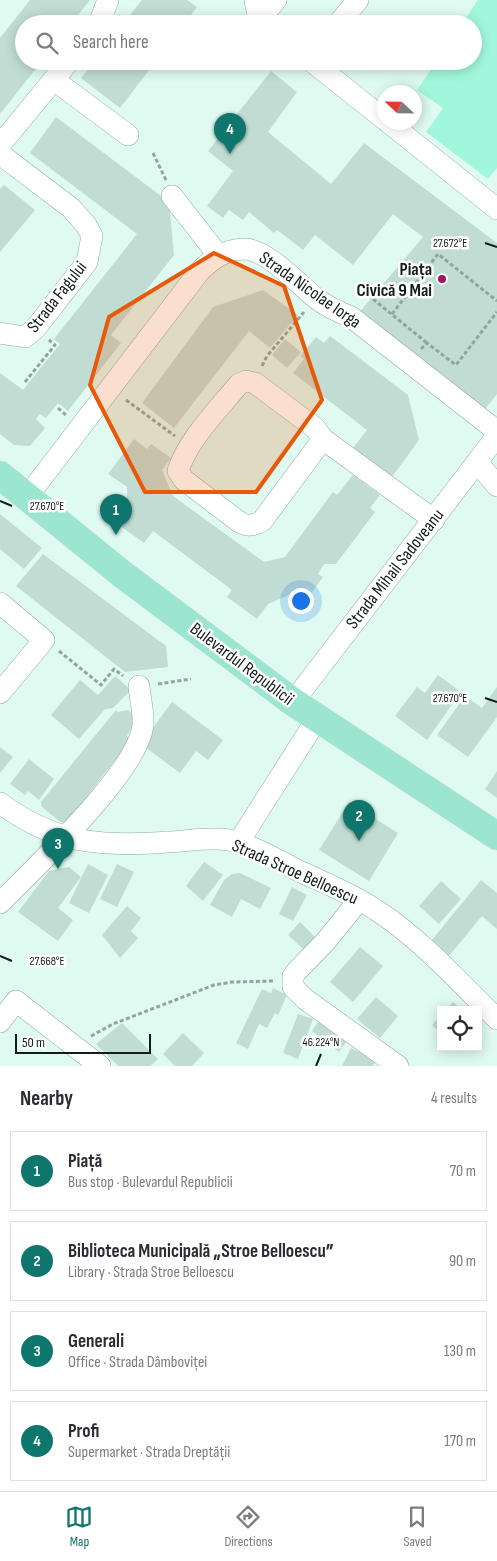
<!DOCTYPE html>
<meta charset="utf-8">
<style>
body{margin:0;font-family:"Sofia Sans Condensed",sans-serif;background:#f7f7f7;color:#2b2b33}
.controls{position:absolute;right:15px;bottom:15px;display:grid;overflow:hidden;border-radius:0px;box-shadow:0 2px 12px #0003}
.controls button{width:45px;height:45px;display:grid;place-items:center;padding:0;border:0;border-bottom:1px solid #e1e1e2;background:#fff;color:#2b2b33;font:25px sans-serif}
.compass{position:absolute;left:377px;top:85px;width:45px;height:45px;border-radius:50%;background:#fff;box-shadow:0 2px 12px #0003;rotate:292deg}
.scale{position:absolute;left:15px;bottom:12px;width:136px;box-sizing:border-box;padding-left:5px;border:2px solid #121d19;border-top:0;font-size:14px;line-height:18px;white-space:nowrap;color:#121d19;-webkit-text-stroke:4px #fff;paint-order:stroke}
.you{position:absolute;left:300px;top:600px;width:18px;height:18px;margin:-12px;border:4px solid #fff;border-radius:50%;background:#1a73e8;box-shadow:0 0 0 8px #1a73e833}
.badge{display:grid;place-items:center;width:32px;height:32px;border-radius:50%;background:#0f766e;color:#fff;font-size:16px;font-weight:700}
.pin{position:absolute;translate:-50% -41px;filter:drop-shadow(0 1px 2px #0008)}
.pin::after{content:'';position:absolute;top:26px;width:18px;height:15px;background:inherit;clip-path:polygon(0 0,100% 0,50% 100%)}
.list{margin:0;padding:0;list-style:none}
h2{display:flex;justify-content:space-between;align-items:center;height:65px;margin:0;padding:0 20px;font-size:21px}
h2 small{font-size:16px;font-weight:400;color:#7c7c81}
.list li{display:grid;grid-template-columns:32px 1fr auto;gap:15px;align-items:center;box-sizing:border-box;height:80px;margin:0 10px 10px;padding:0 10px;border:1px solid #e1e1e2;border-radius:0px}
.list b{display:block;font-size:19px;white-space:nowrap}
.list p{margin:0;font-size:16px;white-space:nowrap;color:#7c7c81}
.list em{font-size:16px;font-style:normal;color:#7c7c81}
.icon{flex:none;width:28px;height:28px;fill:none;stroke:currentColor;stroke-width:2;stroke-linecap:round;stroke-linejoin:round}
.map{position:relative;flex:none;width:497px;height:1066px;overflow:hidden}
.search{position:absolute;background:#fff;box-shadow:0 2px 12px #0003;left:15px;right:15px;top:15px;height:55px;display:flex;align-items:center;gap:12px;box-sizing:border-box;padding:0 18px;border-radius:28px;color:#7c7c81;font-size:19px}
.sheet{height:425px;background:#fff}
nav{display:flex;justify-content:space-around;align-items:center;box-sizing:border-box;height:70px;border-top:1px solid #e1e1e2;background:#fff;font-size:14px;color:#7c7c81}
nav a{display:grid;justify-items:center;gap:2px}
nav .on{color:#0f766e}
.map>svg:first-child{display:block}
.green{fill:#a1f7db}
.building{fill:#c1ddd3}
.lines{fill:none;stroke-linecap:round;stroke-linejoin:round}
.minor-casing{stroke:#90aaa1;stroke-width:22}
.major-casing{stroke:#e3e4e3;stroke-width:29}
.path{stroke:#90a59d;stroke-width:3;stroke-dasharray:4 2.5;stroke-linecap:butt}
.minor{stroke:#fff;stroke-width:21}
.major{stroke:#9be5d1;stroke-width:28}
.marked{fill:#e8590c;fill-opacity:0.2;stroke:#e8590c;stroke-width:4;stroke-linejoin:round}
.ticks{fill:none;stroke:#121d19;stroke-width:2}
.poi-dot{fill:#9d1564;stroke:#fff;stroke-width:2}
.labels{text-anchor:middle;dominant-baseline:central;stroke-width:5;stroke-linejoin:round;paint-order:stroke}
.poi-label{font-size:18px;font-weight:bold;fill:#121d19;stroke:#fff;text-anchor:end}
.street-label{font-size:18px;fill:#121d19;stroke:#fff}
.ticks-label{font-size:12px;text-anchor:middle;fill:#121d19;stroke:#fff;stroke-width:5;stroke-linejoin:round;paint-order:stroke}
</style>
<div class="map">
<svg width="497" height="1066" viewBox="0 0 497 1066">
<rect width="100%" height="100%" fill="#dffbf1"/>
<polygon class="green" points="478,0 497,0 497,168 488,179 426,132 443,108 417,90 437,61 473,61 473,24 462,24"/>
<g class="building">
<polygon points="30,0 90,0 71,24 24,24 24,61 42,61 0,114 0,38"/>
<polygon points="142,0 187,0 197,7 184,24 123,24"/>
<polygon points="94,61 156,61 120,108 81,78"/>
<polygon points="271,71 297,92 268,132 331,184 364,143 497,243 497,394 483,412 358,314 423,237 393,214 353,265 315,235 303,250 277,230 274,233 249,212 243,220 229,210 223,218 207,206 233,171 208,151"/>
<polygon points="56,117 169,202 174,255 111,335 121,343 68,411 58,403 46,418 40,414 36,419 45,428 30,446 14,445 0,434 0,373 23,390 60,344 54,339 137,234 30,153"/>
<polygon points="4,185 35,210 0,252 0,189"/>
<polygon points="263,290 298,315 270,348 249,331 174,428 142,403 213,307"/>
<polygon points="330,336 408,395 419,440 392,477 353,448 367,430 293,373 304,359 300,356 316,337 324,343"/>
<polygon points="285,339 301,352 287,368 272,355"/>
<polygon points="134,439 147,449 151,444 171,458 162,470 173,496 264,562 285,557 333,492 337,495 353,475 380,495 370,508 375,512 336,564 324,564 318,574 323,577 304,603 291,594 268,604 257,619 227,597 232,590 153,531 144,543 112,520 127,499 127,487 108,474"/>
<polygon points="0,514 42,548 24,569 0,549"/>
<polygon points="43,554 166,646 168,667 125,672 16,586"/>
<polygon points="438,675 461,692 427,740 395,716 417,687 425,693"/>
<polygon points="115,676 131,690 113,708 105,709 79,739 51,715 80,680 98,695"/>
<polygon points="497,687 497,717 468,757 437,735 465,696 482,708"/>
<polygon points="172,702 223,740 208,760 196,751 180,773 141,744"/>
<polygon points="116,710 118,712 128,710 134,716 134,723 127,736 131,740 66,823 59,821 42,807 41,802"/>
<polygon points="0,747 13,757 0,773"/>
<polygon points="29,759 54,779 39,800 28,791 25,795 10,784"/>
<polygon points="497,771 497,798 485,789"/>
<polygon points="349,802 398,833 369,881 319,850"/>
<polygon points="204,862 223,875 203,901 186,886"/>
<polygon points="88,864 108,875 89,913 69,903"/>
<polygon points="117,864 134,872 117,907 100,899"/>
<polygon points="69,867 81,877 58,908 73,920 58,941 18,912 49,871"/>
<polygon points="240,873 271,888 260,909 241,899 232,917 210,905 224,880 232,874"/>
<polygon points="481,880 497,893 497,929 482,916 449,956 431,941"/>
<polygon points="441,881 461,899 439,924 419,906"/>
<polygon points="292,887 307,895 293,921 279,914"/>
<polygon points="127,906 141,918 131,931 138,938 120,958 102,935"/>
<polygon points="300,922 317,939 305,951 288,935"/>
<polygon points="360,947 383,966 353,1002 330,982"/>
<polygon points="273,988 287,995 278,1015 275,1013 267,1028 259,1024 248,1049 236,1043 262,989 271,993"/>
<polygon points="376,997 398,1016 380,1038 357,1019"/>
<polygon points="453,1002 462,1010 446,1010"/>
<polygon points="298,1014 313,1019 298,1059 283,1053"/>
<polygon points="441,1015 441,1033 432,1025"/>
<polygon points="320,1019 348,1039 339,1052 312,1031"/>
<polygon points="122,1023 158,1059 150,1066 118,1066 96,1044"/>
<polygon points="183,1033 204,1053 192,1066 175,1066 163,1054"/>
<polygon points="351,1048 376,1060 373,1066 342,1066"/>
</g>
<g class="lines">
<defs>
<g id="minor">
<polyline points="255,0 259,20 265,24"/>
<polyline points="259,20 276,0"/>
<polyline points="99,24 108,0"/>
<polyline points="338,24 358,0"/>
<polyline points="311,61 384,119"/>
<polyline points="54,80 128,135"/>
<polyline points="388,122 497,209"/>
<polyline points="0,145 69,61"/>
<polyline points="0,154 71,208 86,225 92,236 87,262 35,329 25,337 0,333"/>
<polyline points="172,196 218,255"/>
<path d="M323 439 262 521C253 526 247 527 238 521L184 480 178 471C188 439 218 410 239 384L246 381 255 383 315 428 323 439 434 520"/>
<polyline points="477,462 497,486"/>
<path d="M27 497 199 272C212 259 226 249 245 249 268 250 299 285 317 299 328 307 338 312 351 317L497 431"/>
<polyline points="0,603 44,640 0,693"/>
<polyline points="293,702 497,436"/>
<path d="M0 803C55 844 101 847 168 842 188 841 210 837 229 840 252 845 274 858 295 869 322 882 351 893 376 910 421 939 459 982 497 1019"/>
<polyline points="238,843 317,719"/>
<polyline points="359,900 326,941 296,972 293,976 293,987 305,999 398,1066"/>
<path d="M0 903C35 867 138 772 143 725 144 713 140 698 139 686"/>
<polyline points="0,1022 16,1001 100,1066"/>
</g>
<polyline id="major" points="0,475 122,574 293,702 497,836"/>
</defs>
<use href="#minor" class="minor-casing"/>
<use href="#major" class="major-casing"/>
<g class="path">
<polyline points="153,153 166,180"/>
<polyline points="368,295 427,343"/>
<polyline points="392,314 438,254 497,301"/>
<polyline points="421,349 427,343 456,365 497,312"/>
<polyline points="262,366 267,356 304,312"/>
<polyline points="25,382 55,345 49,340"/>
<polyline points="126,400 175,436"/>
<polyline points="58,408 67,416"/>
<polyline points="59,651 101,685 114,669 123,676"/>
<polyline points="158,684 191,679"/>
<polyline points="91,1036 113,1024 214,985 232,982 274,981"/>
</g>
<use href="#minor" class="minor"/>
<use href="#major" class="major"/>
</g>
<path class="marked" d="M214 253 284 286 322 400 256 492H145L90 385 109 317Z"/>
<path class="ticks" d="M485 243 497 247M0 501 12 506M485 698 497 702M0 956 12 961M316 1066 321 1054"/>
<circle class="poi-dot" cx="442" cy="279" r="5"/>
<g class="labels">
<g class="poi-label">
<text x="432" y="269">Piața<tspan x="432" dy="21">Civică 9 Mai</tspan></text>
</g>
<g class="street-label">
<text transform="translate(310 290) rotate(35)">Strada Nicolae Iorga</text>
<text transform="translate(57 297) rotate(-52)">Strada Fagului</text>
<text transform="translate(395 569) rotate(-52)">Strada Mihail Sadoveanu</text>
<text transform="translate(242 664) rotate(37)">Bulevardul Republicii</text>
<text transform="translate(295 872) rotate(24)">Strada Stroe Belloescu</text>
</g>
</g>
<g class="ticks-label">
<text x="450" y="247">27.672°E</text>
<text x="47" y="510">27.670°E</text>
<text x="450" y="702">27.670°E</text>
<text x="47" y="965">27.668°E</text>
<text x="321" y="1046">46.224°N</text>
</g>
</svg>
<div class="controls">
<button><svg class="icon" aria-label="locate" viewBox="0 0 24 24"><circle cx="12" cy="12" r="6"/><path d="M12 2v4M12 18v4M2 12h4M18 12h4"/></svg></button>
</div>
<svg class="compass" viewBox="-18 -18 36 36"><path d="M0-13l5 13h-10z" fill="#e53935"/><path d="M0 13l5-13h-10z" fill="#7c7c81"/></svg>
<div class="scale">50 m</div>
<div class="you"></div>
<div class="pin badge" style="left:116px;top:535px">1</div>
<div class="pin badge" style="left:359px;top:841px">2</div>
<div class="pin badge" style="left:58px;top:869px">3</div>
<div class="pin badge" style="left:230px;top:154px">4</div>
<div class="search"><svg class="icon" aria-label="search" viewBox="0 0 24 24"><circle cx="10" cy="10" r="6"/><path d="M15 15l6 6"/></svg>Search here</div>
</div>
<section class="sheet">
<h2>Nearby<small>4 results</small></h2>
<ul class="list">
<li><span class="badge">1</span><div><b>Piață</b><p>Bus stop · Bulevardul Republicii</p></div><em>70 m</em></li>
<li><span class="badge">2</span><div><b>Biblioteca Municipală „Stroe Belloescu”</b><p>Library · Strada Stroe Belloescu</p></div><em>90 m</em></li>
<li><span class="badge">3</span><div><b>Generali</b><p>Office · Strada Dâmboviței</p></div><em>130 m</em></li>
<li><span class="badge">4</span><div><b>Profi</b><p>Supermarket · Strada Dreptății</p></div><em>170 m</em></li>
</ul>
</section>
<nav>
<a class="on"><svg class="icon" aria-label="map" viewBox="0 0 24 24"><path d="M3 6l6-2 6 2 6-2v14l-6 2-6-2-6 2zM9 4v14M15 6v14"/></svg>Map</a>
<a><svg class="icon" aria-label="directions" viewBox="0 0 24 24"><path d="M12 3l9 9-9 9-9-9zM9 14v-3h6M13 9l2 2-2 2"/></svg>Directions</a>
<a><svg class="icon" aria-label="saved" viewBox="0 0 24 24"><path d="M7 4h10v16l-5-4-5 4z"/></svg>Saved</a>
</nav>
